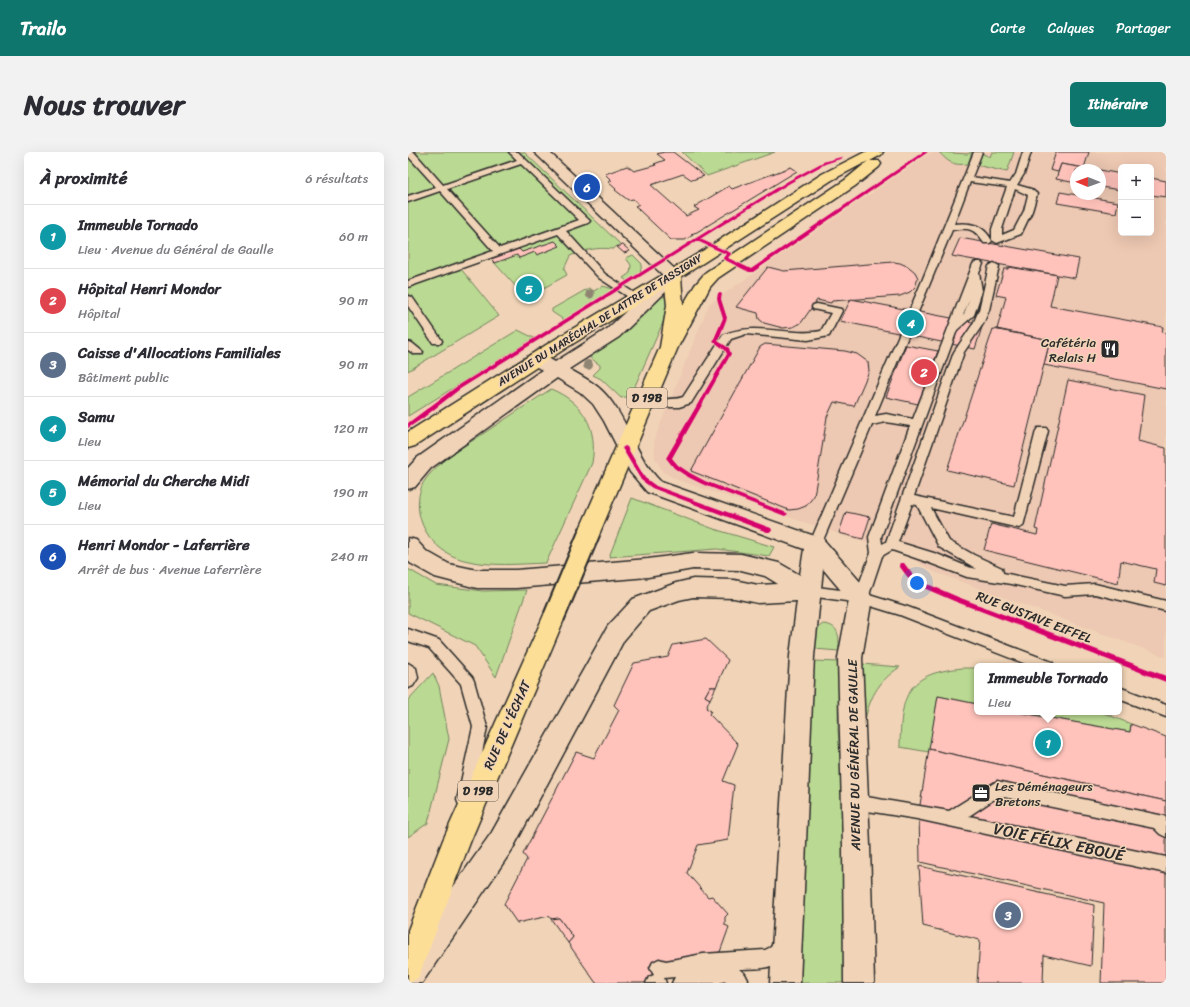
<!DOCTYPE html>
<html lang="fr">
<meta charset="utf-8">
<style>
body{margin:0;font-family:Sriracha,sans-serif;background:#f2f2f3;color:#2b2b33}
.controls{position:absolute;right:12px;top:12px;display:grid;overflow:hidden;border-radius:6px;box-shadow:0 4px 16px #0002}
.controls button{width:36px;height:36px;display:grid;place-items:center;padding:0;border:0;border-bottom:1px solid #e1e1e2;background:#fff;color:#2b2b33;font:20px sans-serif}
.compass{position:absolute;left:662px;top:12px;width:36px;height:36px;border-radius:50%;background:#fff;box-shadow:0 4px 16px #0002;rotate:271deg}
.you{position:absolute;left:509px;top:431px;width:14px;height:14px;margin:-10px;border:3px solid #fff;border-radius:50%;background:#1a73e8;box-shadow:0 0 0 6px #1a73e833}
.badge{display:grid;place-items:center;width:26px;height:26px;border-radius:50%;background:#0f766e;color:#fff;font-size:13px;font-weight:700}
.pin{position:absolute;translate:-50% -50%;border:2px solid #fff;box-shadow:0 1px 4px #0006}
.popup{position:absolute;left:566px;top:511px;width:148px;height:52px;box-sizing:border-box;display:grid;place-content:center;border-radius:6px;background:#fff;filter:drop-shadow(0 1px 3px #0005);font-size:13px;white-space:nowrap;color:#7c7c81}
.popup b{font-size:15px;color:#2b2b33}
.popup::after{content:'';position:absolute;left:50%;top:100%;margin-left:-8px;border:8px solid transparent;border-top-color:#fff}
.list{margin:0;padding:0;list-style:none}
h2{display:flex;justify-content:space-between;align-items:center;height:52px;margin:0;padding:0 16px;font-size:17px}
h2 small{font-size:13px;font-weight:400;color:#7c7c81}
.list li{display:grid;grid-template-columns:26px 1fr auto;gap:12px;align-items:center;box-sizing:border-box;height:64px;padding:0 16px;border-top:1px solid #e1e1e2}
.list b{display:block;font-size:15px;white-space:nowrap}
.list p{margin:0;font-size:13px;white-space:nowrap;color:#7c7c81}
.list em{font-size:13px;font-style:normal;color:#7c7c81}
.map{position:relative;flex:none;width:758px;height:831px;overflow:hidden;border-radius:6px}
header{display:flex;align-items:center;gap:24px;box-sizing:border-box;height:56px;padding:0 20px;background:#0f766e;color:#fff}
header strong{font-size:19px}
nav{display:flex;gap:22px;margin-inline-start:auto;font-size:14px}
.intro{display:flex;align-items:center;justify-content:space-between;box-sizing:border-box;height:96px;padding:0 24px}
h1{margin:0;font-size:28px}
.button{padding:10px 18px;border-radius:6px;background:#0f766e;color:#fff;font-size:14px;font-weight:700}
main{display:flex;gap:24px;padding:0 24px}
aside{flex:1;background:#fff;border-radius:6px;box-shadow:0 4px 16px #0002}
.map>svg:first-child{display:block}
.built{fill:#edc8b2;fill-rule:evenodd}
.green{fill:#bad992;stroke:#72825e}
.building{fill:#ffc3bb;stroke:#2b2b2b}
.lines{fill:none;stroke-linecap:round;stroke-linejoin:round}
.lane-casing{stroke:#2b2b2b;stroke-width:3}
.street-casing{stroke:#2b2b2b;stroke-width:3}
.secondary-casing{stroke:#2b2b2b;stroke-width:3}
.primary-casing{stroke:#2b2b2b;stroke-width:3}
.lane{fill:#f1d4b7;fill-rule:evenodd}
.street{fill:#f1d4b7;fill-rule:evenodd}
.secondary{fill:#f1d4b7;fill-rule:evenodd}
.primary{fill:#fdde96;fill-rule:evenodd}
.primary-bridge-casing{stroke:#2b2b2b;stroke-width:24;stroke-linecap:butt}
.primary-bridge{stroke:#fdde96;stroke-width:20}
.cycleway-casing{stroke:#f1d4b7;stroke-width:2}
.cycleway{fill:#d6006c;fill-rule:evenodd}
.tree{fill:#908572}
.labels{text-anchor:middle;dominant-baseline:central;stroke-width:3;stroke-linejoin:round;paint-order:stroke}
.far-street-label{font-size:11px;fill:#2b2b2b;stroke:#f1d4b7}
.shield{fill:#f1d4b7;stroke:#665e55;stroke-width:1}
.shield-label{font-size:12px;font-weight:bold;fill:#2b2b2b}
.poi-label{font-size:13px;fill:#2b2b2b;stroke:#f1d4b7;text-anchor:end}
.street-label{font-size:13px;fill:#2b2b2b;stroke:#f1d4b7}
.near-street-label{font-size:16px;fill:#2b2b2b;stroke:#f1d4b7}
</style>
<header>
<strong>Trailo</strong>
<nav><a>Carte</a><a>Calques</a><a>Partager</a></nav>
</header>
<div class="intro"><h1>Nous trouver</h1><a class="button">Itinéraire</a></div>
<main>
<aside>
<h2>À proximité<small>6 résultats</small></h2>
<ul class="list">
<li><span class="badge" style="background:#0f9aa8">1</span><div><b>Immeuble Tornado</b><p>Lieu · Avenue du Général de Gaulle</p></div><em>60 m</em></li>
<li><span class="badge" style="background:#e0444e">2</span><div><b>Hôpital Henri Mondor</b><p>Hôpital</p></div><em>90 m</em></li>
<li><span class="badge" style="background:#5c6f8a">3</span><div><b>Caisse d'Allocations Familiales</b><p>Bâtiment public</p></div><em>90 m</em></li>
<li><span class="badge" style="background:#0f9aa8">4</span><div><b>Samu</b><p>Lieu</p></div><em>120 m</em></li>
<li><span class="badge" style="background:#0f9aa8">5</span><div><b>Mémorial du Cherche Midi</b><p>Lieu</p></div><em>190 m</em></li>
<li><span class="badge" style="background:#1a4fb4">6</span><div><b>Henri Mondor - Laferrière</b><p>Arrêt de bus · Avenue Laferrière</p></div><em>240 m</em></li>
</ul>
</aside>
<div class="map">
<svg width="758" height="831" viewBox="0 0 758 831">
<rect width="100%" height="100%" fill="#f1d4b7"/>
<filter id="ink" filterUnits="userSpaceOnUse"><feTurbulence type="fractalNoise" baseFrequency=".025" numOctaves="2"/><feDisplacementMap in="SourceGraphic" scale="8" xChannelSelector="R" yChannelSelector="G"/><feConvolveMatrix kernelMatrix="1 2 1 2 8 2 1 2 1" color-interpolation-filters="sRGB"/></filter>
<g filter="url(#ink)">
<path class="built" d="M524 0H758V505L524 419 503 406 270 328 255 320 247 306 246 288 301 152ZM713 15H743V81H713ZM668 18H692V42H668Z"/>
<g class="green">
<path d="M0 0H116L212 92 205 97C188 95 177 98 162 104L156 117 159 123 132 138 110 137 83 107 53 117 91 164 0 219Z"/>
<polygon points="274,0 367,0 299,24"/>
<path d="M531 0 559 2 564 0 560 12C545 14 540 10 531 0Z"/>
<polygon points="584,0 606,0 599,20 568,13 573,1 582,5"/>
<polygon points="225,103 234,112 232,121 219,129 215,126 222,121 223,113 218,106"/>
<polygon points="194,134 206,137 156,168 144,160 144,157 181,136 186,139"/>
<polygon points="259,144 261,145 257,166 226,236 222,244 213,246 193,227 185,223 192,216 192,213 181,205 217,181 254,145"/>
<polygon points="110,178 126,186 0,264 0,245"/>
<path d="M143 237C176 251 190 276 184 311L138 411C111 412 82 415 56 408 23 400 0 364 15 331 21 321 30 314 38 306Z"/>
<polygon points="224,346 306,377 366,395 361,404 309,397 201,405"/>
<polygon points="0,417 28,433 75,439 119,438 88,525 67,494 0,461"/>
<path d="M415 472C432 473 431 485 431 499L406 497C406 487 405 478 415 472Z"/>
<polygon points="405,509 431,510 430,579 438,665 436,831 391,831"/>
<path d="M454 512 492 515C469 530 461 547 456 573Z"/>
<path d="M555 516H569V552L530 544 521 600 492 595C493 543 498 521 555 516Z"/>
<polygon points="25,521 31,534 41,587 20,671 0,685 0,548"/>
<polygon points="609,560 693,560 723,572 722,580"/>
</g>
<g class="building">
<polygon points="256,0 265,0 296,24 284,28 275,22 243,33 278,64 291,58 286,55 321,34 324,37 383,15 389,19 289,80 283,82 285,83 277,88 263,88 230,57 231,57 227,54 231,52 225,47 220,48 207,38 208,37 200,30 204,29 197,22 219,14 226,19 248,13 246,12 257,8 249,2"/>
<polygon points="648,0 681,0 676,16 653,12 650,20 642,18"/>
<polygon points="653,12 676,16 690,18 668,18 668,31 648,27"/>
<polygon points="692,18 713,22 713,38 692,35"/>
<polygon points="743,26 758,29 758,45 743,43"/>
<polygon points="652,40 710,50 708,61 649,51"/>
<polygon points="552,86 671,107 667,126 544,104"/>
<polygon points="147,89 152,94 129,103 127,100 111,106 109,103 87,111 83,107 111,97 114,100"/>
<polygon points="215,93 222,99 216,101 209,95"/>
<polygon points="485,110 492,111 501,115 507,120 510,126 507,135 502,140 492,144 424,149 423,151 409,148 393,171 385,175 375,176 356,171 351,167 350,161 328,155 360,115 376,119"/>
<polygon points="601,115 649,123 642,154 755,175 754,180 758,181 758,237 636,213 642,188 589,177 598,145 588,143 596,117 600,117"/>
<polygon points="443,147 575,172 567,197 432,169"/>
<polygon points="585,177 642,188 606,333 539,318"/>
<polygon points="357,192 437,199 449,202 460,210 461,219 446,254 426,250 419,265 406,344 398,354 390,357 381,358 283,319 352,195"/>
<polygon points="498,193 530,199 510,252 478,245"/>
<polygon points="660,228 736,243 730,289 758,296 758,434 746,431 748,417 713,409 710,431 576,398 583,372 629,383 630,378 627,377"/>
<polygon points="438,360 462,365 455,387 431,381"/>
<polygon points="298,487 320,508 308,535 302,535 297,544 302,547 298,556 303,559 301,562 330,592 315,629 326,633 320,688 290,693 279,721 300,745 304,744 320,762 317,765 317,773 321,775 312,800 250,812 243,831 188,831 160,791 165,785 151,766 143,767 141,764 109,771 96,752 119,707 115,702 168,600 186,606 211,558 206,553 226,511 260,505 265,493"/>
<polygon points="302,535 308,535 302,547 297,544"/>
<polygon points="530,544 569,552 569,560 609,560 722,580 723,572 758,585 758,649 521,597"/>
<polygon points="521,597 758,649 758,831 693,831 696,751 512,710 511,659"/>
<polygon points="511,714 686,753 683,814 636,803 635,831 569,831 572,788 515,774"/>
<polygon points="151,766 165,785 160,791 143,767"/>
</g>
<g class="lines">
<defs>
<g id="lane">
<path d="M0 0H6L35 33 109 8 101 0H110L182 69 180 71 158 79 197 122 234 146 229 149 225 148 191 126 150 82 0 135V129L85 99 32 39 0 50V44L28 35 0 4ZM113 12 171 68 92 96 39 37Z"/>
<path d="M566 0H574L564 25 602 31 608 22 615 0H623L616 22 609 33 623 37 629 42 624 59 613 82 589 91 584 88V77L599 35 562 30 546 72C563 70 576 73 584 89L582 91H576C566 76 561 75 544 78L467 264 478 262 505 267 565 112 567 110H573L575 112 571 121 574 139 566 163 549 178 473 385 474 392 478 390 546 200 565 172 571 158 581 114 586 111 591 114 581 158 575 172 556 200 506 344 606 365 628 279 630 276H638L640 279 615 374 611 376 523 356 541 389 566 403 594 416 595 421 657 434 687 432 758 449V459L687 442 657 444 603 432 559 425 519 410 484 398 474 404 461 443 500 455 644 510 646 514H623L492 463 453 451 401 444 396 443 394 439 396 435 401 434 448 440 463 401 461 385 502 274 478 270 464 273 413 393 412 396 407 398 402 396 401 393 514 129ZM607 37 620 43 616 59 606 78 594 83V77ZM562 146 556 162 555 163ZM504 352 509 353 531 395 569 417 560 415 529 402 490 390Z"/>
<polygon points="0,144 4,145 33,187 34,189 33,191 25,191 0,154"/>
<path d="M409 152 433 157 434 159 421 184 400 188 338 182 323 187 283 251 271 255H249L235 260 231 259 229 256C238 243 263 250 275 245L315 183C347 169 380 185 413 179L423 161 405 157 404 155 405 153Z"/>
<polygon points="0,190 4,191 15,200 14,202 6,202 0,198"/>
<polygon points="0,477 31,488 64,525 66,529 79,575 65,648 63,653 57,655 51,653 49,648 65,575 53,532 21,496 0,489"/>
<polygon points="0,511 8,516 10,526 5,534 0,536"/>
<polygon points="711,535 758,553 758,565 711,547"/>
<polygon points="589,629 756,664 758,666 758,685 752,682 746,676 591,644 561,664 758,705 758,721 509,667 447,657 441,655 439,650 441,645 447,643 541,659"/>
<path d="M374 782 380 785 383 791C371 819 358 816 331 817L337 822 340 828 339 831H320L318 829 311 831H264L267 825 256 826 258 831H238L241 825 246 823 242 816 245 810 251 807 258 809 295 802 357 798 363 795 368 785Z"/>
</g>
<polygon id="street" points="126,0 141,0 271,121 273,124 271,127 265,129 259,127"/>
<path id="secondary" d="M265 119 271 121 273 124 271 127 211 185 161 217C175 225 189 232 199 244 222 271 227 304 253 330L415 387 461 440 464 446 454 506 462 694 466 831H436L435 694 430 506 441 448 415 417 406 504 392 831H362L382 504 389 449 350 451 326 446 285 445 271 448 241 459 216 488 104 698 14 831H0V799L84 680 200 474 225 447 268 431 285 427 326 428 350 433 370 432 357 424 333 418 285 417 240 425 108 436H69L27 425 2 411 0 408V386L8 388 18 399 41 412 69 418H108L240 407 285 401 333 402 371 411 392 423 396 397 239 340 222 320 196 269 185 252 172 240 149 226 23 316 7 335 0 337V316L9 306 134 218 122 211 119 207 122 203C132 200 138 205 147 210L199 177 259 121Z"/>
<g id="primary">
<path d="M457 0H475L473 3 462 9H471L473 12 471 15 447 34 310 126 302 135 270 195 190 385 182 387 174 385 171 379 252 195 259 153 257 135 158 196 7 294 0 296V280L146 188 296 98 414 22ZM460 9 437 28 298 120 287 133 275 153 273 125 424 28Z"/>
<polygon points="146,456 154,458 157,465 63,688 10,826 0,831 0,778 35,688 135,465 138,458"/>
</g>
</defs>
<use href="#lane" class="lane-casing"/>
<use href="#street" class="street-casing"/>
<use href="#secondary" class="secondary-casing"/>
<use href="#primary" class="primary-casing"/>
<use href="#lane" class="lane"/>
<use href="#street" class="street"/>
<use href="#secondary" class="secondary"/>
<use href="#primary" class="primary"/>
<defs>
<polyline id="primary-bridge" points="146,465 182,379"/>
</defs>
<use href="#primary-bridge" class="primary-bridge-casing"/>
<use href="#primary-bridge" class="primary-bridge"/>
<defs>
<g id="cycleway">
<polygon points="515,0 520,0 345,120 341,120 315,107 315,106 318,102 289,89 52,237 15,266 0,276 0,271 48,235 380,29 415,10 433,5 435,6 417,12 382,31 292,87 323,101 323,102 320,106 343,117"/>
<polygon points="310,141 312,141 314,142 313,147 319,166 310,189 321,196 323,202 264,306 270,313 282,321 297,329 379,361 380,362 377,364 294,332 278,324 266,316 258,306 319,202 317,198 305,189 315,166 309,147"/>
<polygon points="217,294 219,295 237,326 248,334 363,376 364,378 363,380 359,380 244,336 233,328 214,296"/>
<polygon points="492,411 496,411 508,427 550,445 758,524 758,530 546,449 504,431 492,415 491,413"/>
</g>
</defs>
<use href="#cycleway" class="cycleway-casing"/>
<use href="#cycleway" class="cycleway"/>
</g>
<g class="tree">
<circle cx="182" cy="142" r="4.5"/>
<circle cx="180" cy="213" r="5"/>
</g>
</g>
<defs>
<symbol id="restaurant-square" viewBox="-11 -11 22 22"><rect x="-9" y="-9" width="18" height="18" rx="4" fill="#2b2b2b" stroke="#f1d4b7"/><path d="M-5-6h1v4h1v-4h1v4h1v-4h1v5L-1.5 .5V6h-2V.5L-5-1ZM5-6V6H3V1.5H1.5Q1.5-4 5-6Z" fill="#fff"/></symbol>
<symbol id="office-square" viewBox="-11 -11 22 22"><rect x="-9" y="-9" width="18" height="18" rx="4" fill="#2b2b2b" stroke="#f1d4b7"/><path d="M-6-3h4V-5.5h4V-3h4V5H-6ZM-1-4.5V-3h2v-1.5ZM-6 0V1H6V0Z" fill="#fff"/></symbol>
</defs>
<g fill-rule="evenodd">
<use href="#restaurant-square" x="691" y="186" width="22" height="22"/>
<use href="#office-square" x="562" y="630" width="22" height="22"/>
</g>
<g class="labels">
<g class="far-street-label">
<text transform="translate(192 168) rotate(-32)">AVENUE DU MARÉCHAL DE LATTRE DE TASSIGNY</text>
</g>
<g class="shield">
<rect x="219" y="236" width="40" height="20" rx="3"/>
<rect x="50" y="629" width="40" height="20" rx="3"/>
</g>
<g class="shield-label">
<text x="239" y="246">D 19B</text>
<text x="70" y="639">D 19B</text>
</g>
<g class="poi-label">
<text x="688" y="190">Cafétéria<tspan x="688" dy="15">Relais H</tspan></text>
<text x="587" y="634" text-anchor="start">Les Déménageurs<tspan x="587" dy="15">Bretons</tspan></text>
</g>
<g class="street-label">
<text transform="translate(626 465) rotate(21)">RUE GUSTAVE EIFFEL</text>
<text transform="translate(99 573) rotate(-66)">RUE DE L'ÉCHAT</text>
<text transform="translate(446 603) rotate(-91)">AVENUE DU GÉNÉRAL DE GAULLE</text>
</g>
<g class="near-street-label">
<text transform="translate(651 690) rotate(12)">VOIE FÉLIX EBOUÉ</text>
</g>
</g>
</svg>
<div class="controls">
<button>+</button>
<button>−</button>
</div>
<svg class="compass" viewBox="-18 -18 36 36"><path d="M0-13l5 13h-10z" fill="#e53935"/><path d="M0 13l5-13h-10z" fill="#7c7c81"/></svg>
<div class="you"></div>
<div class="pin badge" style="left:640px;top:591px;background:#0f9aa8">1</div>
<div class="popup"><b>Immeuble Tornado</b>Lieu</div>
<div class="pin badge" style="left:516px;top:220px;background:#e0444e">2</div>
<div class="pin badge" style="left:600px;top:763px;background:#5c6f8a">3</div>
<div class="pin badge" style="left:503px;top:171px;background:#0f9aa8">4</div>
<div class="pin badge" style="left:121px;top:137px;background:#0f9aa8">5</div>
<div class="pin badge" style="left:179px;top:35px;background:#1a4fb4">6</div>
</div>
</main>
